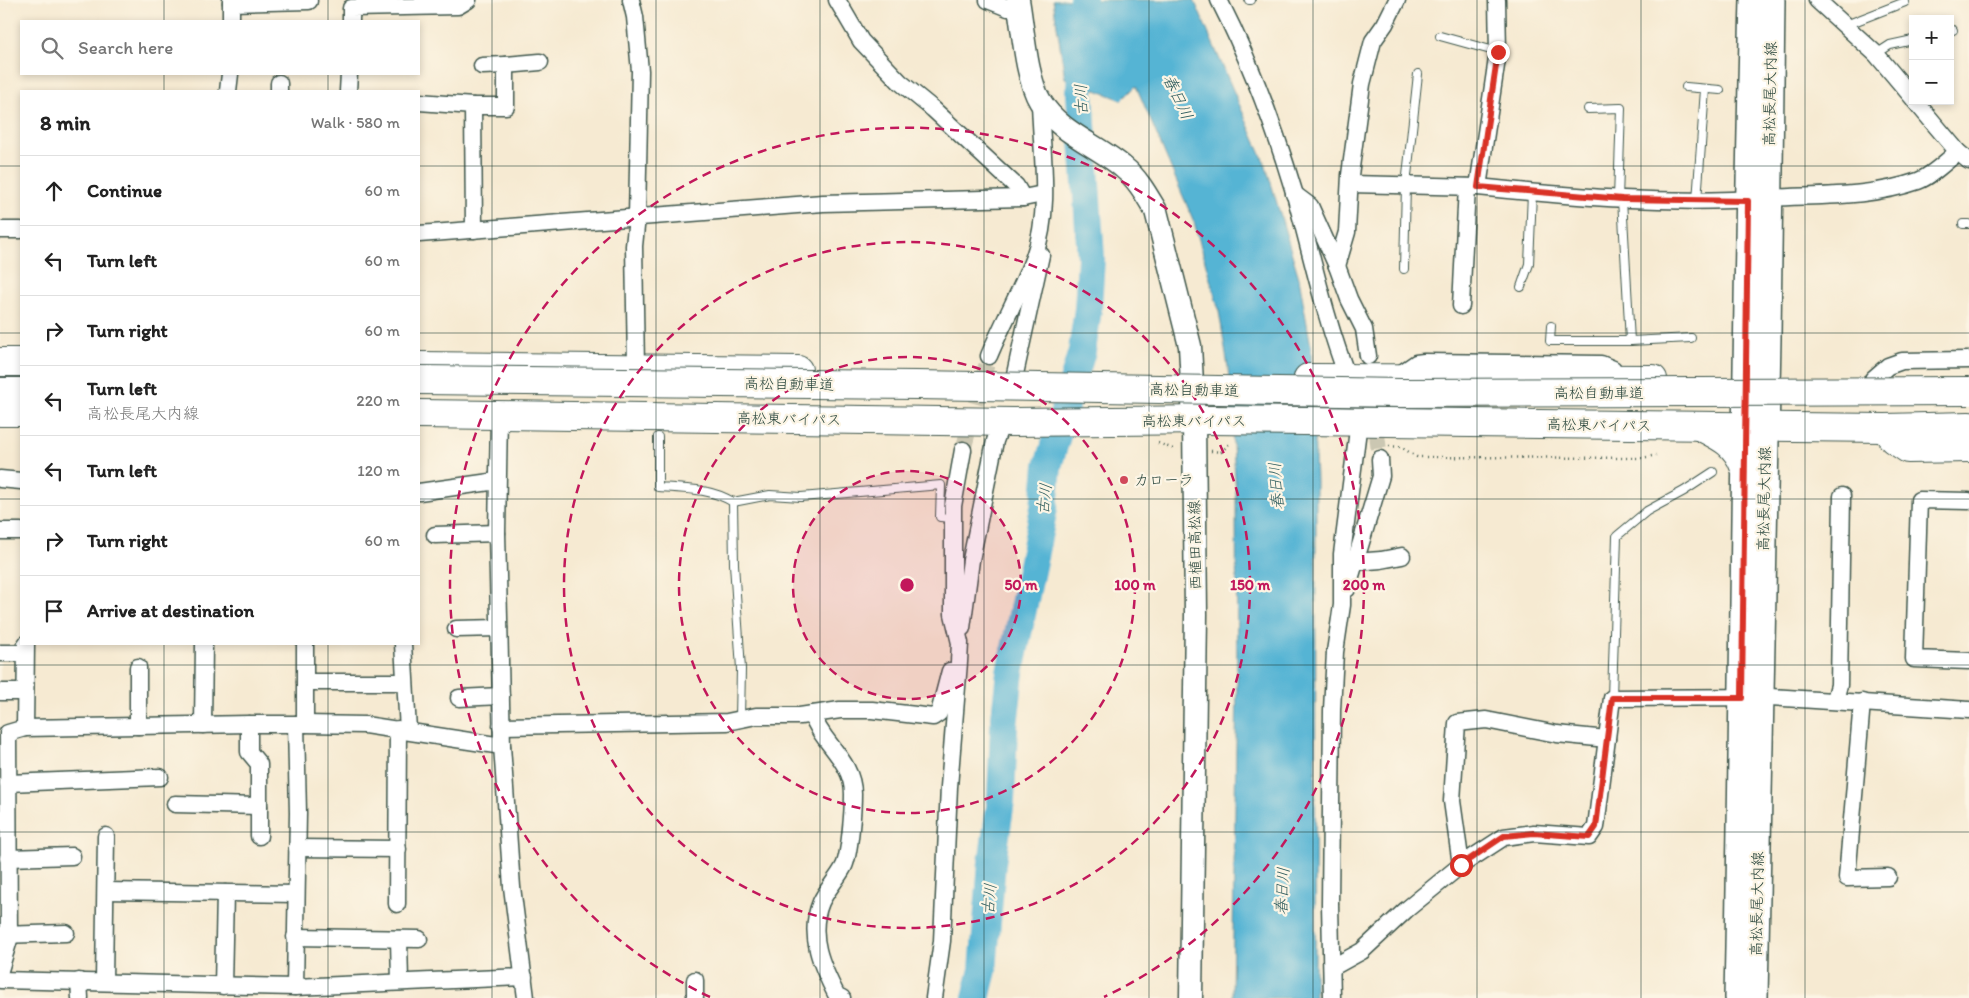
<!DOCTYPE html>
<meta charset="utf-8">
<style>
body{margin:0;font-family:Itim,"Klee One",sans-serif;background:#f6f6f6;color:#222}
.controls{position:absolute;right:15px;top:15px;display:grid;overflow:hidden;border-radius:0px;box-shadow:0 2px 8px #0003}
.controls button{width:45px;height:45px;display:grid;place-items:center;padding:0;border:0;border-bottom:1px solid #e0e0e0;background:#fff;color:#222;font:25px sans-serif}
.stop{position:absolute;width:15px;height:15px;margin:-11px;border:4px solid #d93025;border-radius:50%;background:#fff}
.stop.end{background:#d93025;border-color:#fff;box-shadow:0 1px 5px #0008}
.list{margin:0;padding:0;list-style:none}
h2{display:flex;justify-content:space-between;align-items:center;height:65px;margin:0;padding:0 20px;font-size:21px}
h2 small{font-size:16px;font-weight:400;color:#767676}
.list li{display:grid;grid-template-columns:32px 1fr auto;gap:15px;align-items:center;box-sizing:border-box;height:70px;padding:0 20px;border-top:1px solid #e0e0e0}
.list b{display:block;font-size:19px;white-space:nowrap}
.list p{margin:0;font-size:16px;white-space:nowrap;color:#767676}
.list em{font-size:16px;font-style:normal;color:#767676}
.icon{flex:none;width:28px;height:28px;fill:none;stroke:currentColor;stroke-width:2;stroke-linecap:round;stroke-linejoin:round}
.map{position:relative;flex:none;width:1969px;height:998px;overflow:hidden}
.search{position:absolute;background:#fff;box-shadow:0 2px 8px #0003;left:20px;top:20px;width:400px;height:55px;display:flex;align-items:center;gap:12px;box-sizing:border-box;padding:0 18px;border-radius:0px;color:#767676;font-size:19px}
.panel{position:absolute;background:#fff;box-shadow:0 2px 8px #0003;left:20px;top:90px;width:400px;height:555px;border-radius:0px}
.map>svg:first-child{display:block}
.water{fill:#55b4d4;stroke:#3a7884}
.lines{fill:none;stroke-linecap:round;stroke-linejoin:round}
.river{stroke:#55b4d4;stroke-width:28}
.minor-tunnel{stroke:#cbc7b2;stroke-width:16;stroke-dasharray:16 8;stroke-linecap:butt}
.service-casing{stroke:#3f574c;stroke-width:10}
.minor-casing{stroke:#3f574c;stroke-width:19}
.secondary-casing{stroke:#3f574c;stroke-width:25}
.primary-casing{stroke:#3f574c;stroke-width:28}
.trunk-casing{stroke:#3f574c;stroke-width:30}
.motorway-casing{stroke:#3f574c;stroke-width:30}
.path{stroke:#3f574c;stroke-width:2.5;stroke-dasharray:1 4;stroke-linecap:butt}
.service{stroke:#fff;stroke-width:8}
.minor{stroke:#fff;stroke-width:16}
.secondary{stroke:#fff;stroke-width:22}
.primary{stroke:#fff;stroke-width:25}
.trunk{stroke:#fff;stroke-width:28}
.motorway{stroke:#fff;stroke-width:28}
.motorway-bridge-casing{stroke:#3f574c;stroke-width:30;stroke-linecap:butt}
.motorway-bridge{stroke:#fff;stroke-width:28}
.route{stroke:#d93025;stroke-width:6}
.grid{fill:none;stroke:#1f3d34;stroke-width:1;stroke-opacity:0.55}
.ring{fill:none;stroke:#c2185b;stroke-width:2.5;stroke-dasharray:9 6}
.poi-dot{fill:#d1495b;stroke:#fcf5e5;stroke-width:2}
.labels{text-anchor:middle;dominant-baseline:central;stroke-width:4.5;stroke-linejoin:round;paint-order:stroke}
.street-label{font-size:15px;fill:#1f3d34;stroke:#fcf5e5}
.poi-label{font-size:15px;fill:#1f3d34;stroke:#fcf5e5;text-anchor:start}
.water-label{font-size:16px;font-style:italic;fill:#2c5b5c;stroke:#fcf5e5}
.centre{fill:#c2185b;stroke:#fcf5e5;stroke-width:2.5}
.ring-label{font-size:15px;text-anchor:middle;font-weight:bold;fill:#c2185b;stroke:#fcf5e5;stroke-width:4.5;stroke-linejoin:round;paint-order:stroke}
</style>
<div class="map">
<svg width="1969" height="998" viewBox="0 0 1969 998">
<rect width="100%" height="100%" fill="#fcf5e5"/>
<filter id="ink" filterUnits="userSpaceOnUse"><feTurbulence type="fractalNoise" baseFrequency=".02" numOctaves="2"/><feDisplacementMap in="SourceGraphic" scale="10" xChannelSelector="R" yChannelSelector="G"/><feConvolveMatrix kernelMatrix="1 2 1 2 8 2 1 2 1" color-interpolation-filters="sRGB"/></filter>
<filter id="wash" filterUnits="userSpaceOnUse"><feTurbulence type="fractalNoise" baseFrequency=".0096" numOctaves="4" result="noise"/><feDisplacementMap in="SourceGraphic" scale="20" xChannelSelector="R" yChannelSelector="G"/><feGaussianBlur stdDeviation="1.12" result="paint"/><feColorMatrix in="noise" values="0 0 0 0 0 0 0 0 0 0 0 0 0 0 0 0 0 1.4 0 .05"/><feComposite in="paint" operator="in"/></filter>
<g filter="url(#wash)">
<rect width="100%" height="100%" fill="#f6ead2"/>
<polygon class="water" points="1053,0 1194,0 1266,166 1299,278 1311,347 1316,481 1315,998 1232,998 1237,682 1236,492 1228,367 1219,311 1194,222 1136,86 1122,100 1065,78"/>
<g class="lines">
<polyline class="river" points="976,998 983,970 992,863 1001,800 1004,726 1010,672 1044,508 1048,466 1082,351 1088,309 1091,258 1080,94 1083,0"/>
</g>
</g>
<g filter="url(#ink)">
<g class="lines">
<g class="minor-tunnel">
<polyline points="1371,385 1380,459"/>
<polyline points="963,450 989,356"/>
</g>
<defs>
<g id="service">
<polyline points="1249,0 1251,0"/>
<polyline points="1846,25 1905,2"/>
<polyline points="1950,31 1953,30"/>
<polyline points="1440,36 1498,52"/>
<polyline points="1876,54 1890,45 1913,40"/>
<polyline points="1686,87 1720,90"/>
<polyline points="1588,109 1621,108 1618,199"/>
<polyline points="1697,201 1705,89"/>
<polyline points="1963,224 1969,224"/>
<polyline points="1404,269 1406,185 1418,74"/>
<polyline points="1521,287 1529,264 1532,193"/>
<polyline points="1551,326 1550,341 1630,341 1622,199"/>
<polyline points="1630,341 1691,338"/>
<path d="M658 437V487C686 489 709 488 733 502L770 495 801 497 941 485 940 517 953 518"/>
<polyline points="733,502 734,564 741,669 740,718"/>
<polyline points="1612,698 1617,536 1647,511 1684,491 1713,472"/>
</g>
<g id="minor">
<polyline points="631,0 635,17 640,71 637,217 634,246 636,367"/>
<polyline points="837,0 861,41 900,82 933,109 1016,186 1023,198"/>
<polyline points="988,0 1008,8 1020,8"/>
<path d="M1219 0C1251 63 1275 128 1295 195 1312 256 1325 319 1348 378"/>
<polyline points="1817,0 1876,54 1913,98"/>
<polyline points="231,3 309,1"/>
<polyline points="231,21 231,0"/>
<polyline points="351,21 351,8 458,6 468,0"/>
<polyline points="482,66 506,65"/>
<polyline points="228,91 230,74"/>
<polyline points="279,91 279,83"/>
<polyline points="348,91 349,74"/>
<polyline points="1915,101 1958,152 1969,161"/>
<polyline points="419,102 473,106 474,230"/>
<polyline points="473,106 506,106 506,65 540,62"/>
<polyline points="1350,184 1478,187 1498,52 1497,0"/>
<path d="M1478 187C1574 197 1672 205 1769 198 1819 195 1869 198 1918 181 1932 176 1946 161 1958 152"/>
<polyline points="1294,194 1310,206 1337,266 1349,299 1364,329 1368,356"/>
<polyline points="0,230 21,230"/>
<polyline points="419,234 823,203 1023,198 1043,194"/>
<polyline points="1337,266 1347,232 1350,175 1362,84 1373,41 1385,24 1397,0"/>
<polyline points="1461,306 1467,187"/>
<path d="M989 356C1003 322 1021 291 1034 257 1052 208 1041 151 1040 101"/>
<polyline points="1015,374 1041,255"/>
<polyline points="1394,378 1416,363 1424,362 1601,364 1613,369 1619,379"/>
<polyline points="1873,379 1888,366 1902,361 1969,360"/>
<polyline points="499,415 497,533 502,746 512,887 526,998"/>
<polyline points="0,479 21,481"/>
<polyline points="419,492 497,481"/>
<polyline points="1969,501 1919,500 1914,659 1969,661"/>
<polyline points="0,531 21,531"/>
<polyline points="435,535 497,533"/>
<polyline points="1355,562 1381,560 1402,556"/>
<polyline points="1347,589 1381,476 1380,459"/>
<polyline points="962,628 971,560 995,441 1002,422"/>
<polyline points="456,629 499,628"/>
<polyline points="403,644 408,730"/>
<polyline points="0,653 25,653"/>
<polyline points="305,682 404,682"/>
<polyline points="0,692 25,692"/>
<polyline points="459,698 501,696"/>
<polyline points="1835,700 1839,685 1842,496"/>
<polyline points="1862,702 1847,878 1888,877"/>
<path d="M812 714C821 743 853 760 853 794 853 809 850 853 844 866 838 878 827 889 821 902 807 935 822 967 837 996L842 998"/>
<polyline points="305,724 365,725 502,746"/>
<polyline points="203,725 204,644"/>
<polyline points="138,726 138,667"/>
<polyline points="501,726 727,722 756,716 800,716 840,710 872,710 933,717 939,713 950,671"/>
<polyline points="25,728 249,724"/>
<polyline points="8,783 160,777"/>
<polyline points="175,804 259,806 259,764 249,752 249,724 305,724 305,644"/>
<polyline points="259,836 259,806"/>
<polyline points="297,848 398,849"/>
<polyline points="8,858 72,856"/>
<polyline points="1461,865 1452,801 1457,723 1486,720 1557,734 1607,739"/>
<polyline points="106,891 296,894"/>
<polyline points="397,904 398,729"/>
<polyline points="0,935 66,933"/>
<polyline points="295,937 419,939"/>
<polyline points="399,939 400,982"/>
<polyline points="1333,967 1362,951 1406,910 1461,865 1504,837 1534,833 1589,837 1596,827 1612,698 1770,697 1969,710"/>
<polyline points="0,970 9,940 8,733 25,728 26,644"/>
<polyline points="0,980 295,987 524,977"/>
<polyline points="79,981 80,998"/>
<polyline points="104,982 106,836"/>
<polyline points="223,986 225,893"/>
<polyline points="295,987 298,813 296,724"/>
<polyline points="695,998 695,980"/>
<polyline points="934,998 942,941 949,787 959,662 960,643 953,614 953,506 963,450"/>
<polyline points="1332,998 1330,904 1332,710 1335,652 1342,605 1342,554 1359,422"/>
</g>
<path id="secondary" d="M1018 0C1023 28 1026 78 1040 101 1059 133 1098 145 1124 168 1138 179 1147 196 1156 211L1190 346 1194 420 1196 614 1191 998"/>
<g id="primary">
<path d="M1737 998C1744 665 1744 333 1753 0"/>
<polyline points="1755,998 1768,338 1772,0"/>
</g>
<g id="trunk">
<polyline points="0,362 21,362"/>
<polyline points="419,366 798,370"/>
<polyline points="1308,378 1653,379"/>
<polyline points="0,412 21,412"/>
<polyline points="419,414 1013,422 1212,420 1885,428 1969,426"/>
<path d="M1701 427C1721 437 1736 444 1744 466"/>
<polyline points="1885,428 1893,439 1908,449 1969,448"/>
</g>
<polyline id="motorway" points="0,392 21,392"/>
</defs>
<use href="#service" class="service-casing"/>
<use href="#minor" class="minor-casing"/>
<use href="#secondary" class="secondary-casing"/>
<use href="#primary" class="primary-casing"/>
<use href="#trunk" class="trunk-casing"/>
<use href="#motorway" class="motorway-casing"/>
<g class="path">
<polyline points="1158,443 1176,450"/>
<polyline points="1389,446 1401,447 1417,457 1643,458 1656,455"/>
<polyline points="1211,451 1221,452 1231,442"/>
</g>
<use href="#service" class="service"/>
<use href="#minor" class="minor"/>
<use href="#secondary" class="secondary"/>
<use href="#primary" class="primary"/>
<use href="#trunk" class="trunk"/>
<use href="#motorway" class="motorway"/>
<defs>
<polyline id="motorway-bridge" points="419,380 916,385 1401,393 1969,391"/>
</defs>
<use href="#motorway-bridge" class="motorway-bridge-casing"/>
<use href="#motorway-bridge" class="motorway-bridge"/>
</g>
</g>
<g class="lines" filter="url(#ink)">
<polyline class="route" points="1461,865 1504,836 1534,833 1589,837 1596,827 1612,698 1742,698 1748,201 1622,199 1478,187 1498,52"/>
</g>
<path class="grid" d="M164 0V21M328 0V21M492 0V998M656 0V998M820 0V998M984 0V998M1149 0V998M1313 0V998M1477 0V998M1641 0V998M1805 0V998M164 74V91M328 74V91M0 166H21M419 166H1969M0 333H21M419 333H1969M0 499H21M419 499H1969M164 644V998M328 644V998M0 665H1969M0 832H1969"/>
<circle cx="907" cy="585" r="114" fill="#c2185b" fill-opacity=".12"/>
<g class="ring">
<circle cx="907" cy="585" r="114"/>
<circle cx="907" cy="585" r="228"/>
<circle cx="907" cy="585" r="343"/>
<path d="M710 997A457 457 0 1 1 1104 997"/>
</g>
<circle class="poi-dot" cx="1124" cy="480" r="5"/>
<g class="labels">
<g class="street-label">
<text transform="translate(1770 94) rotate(-89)">高松長尾大内線</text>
<text transform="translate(789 384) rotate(1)">高松自動車道</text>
<text transform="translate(1194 390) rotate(1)">高松自動車道</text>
<text x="1599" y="393">高松自動車道</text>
<text transform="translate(789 419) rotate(1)">高松東バイパス</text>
<text x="1194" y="421">高松東バイパス</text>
<text transform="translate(1599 425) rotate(1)">高松東バイパス</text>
<text transform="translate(1764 499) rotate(-89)">高松長尾大内線</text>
<text transform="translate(1195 545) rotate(-91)">西植田高松線</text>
<text transform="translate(1757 904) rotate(-89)">高松長尾大内線</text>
</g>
<g class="poi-label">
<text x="1134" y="480">カローラ</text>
</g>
<g class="water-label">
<text transform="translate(1178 97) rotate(65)">春日川</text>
<text transform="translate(1081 100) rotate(-92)">古川</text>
<text transform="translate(1276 486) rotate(-94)">春日川</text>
<text transform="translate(1044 499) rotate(-83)">古川</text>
<text transform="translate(1282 891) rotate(-87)">春日川</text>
<text transform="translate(989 899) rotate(-85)">古川</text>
</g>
</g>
<circle cx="907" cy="585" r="8" class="centre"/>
<g class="ring-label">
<text x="1021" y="590">50 m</text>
<text x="1135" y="590">100 m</text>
<text x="1250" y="590">150 m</text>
<text x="1364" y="590">200 m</text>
</g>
</svg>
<div class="controls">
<button>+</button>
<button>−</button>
</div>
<div class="stop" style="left:1461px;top:865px"></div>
<div class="stop end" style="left:1498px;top:52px"></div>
<div class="search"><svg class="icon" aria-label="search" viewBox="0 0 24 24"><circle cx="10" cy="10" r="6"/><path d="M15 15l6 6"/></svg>Search here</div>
<section class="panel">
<h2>8 min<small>Walk · 580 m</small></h2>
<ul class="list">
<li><svg class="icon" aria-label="ahead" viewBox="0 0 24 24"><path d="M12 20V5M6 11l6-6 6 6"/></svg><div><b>Continue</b></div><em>60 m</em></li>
<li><svg class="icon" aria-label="left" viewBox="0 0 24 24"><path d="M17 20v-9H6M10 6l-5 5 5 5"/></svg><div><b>Turn left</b></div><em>60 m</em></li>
<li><svg class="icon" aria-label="right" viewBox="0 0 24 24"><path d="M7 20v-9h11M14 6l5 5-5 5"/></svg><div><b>Turn right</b></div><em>60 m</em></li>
<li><svg class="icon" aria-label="left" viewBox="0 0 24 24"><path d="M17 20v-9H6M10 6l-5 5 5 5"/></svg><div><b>Turn left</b><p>高松長尾大内線</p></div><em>220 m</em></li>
<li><svg class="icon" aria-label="left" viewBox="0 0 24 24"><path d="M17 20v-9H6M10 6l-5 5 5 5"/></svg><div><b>Turn left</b></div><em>120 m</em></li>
<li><svg class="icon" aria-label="right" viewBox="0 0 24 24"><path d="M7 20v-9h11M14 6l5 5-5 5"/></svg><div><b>Turn right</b></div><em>60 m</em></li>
<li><svg class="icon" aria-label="arrive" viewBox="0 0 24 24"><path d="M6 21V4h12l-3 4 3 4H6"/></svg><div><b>Arrive at destination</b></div></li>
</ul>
</section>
</div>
